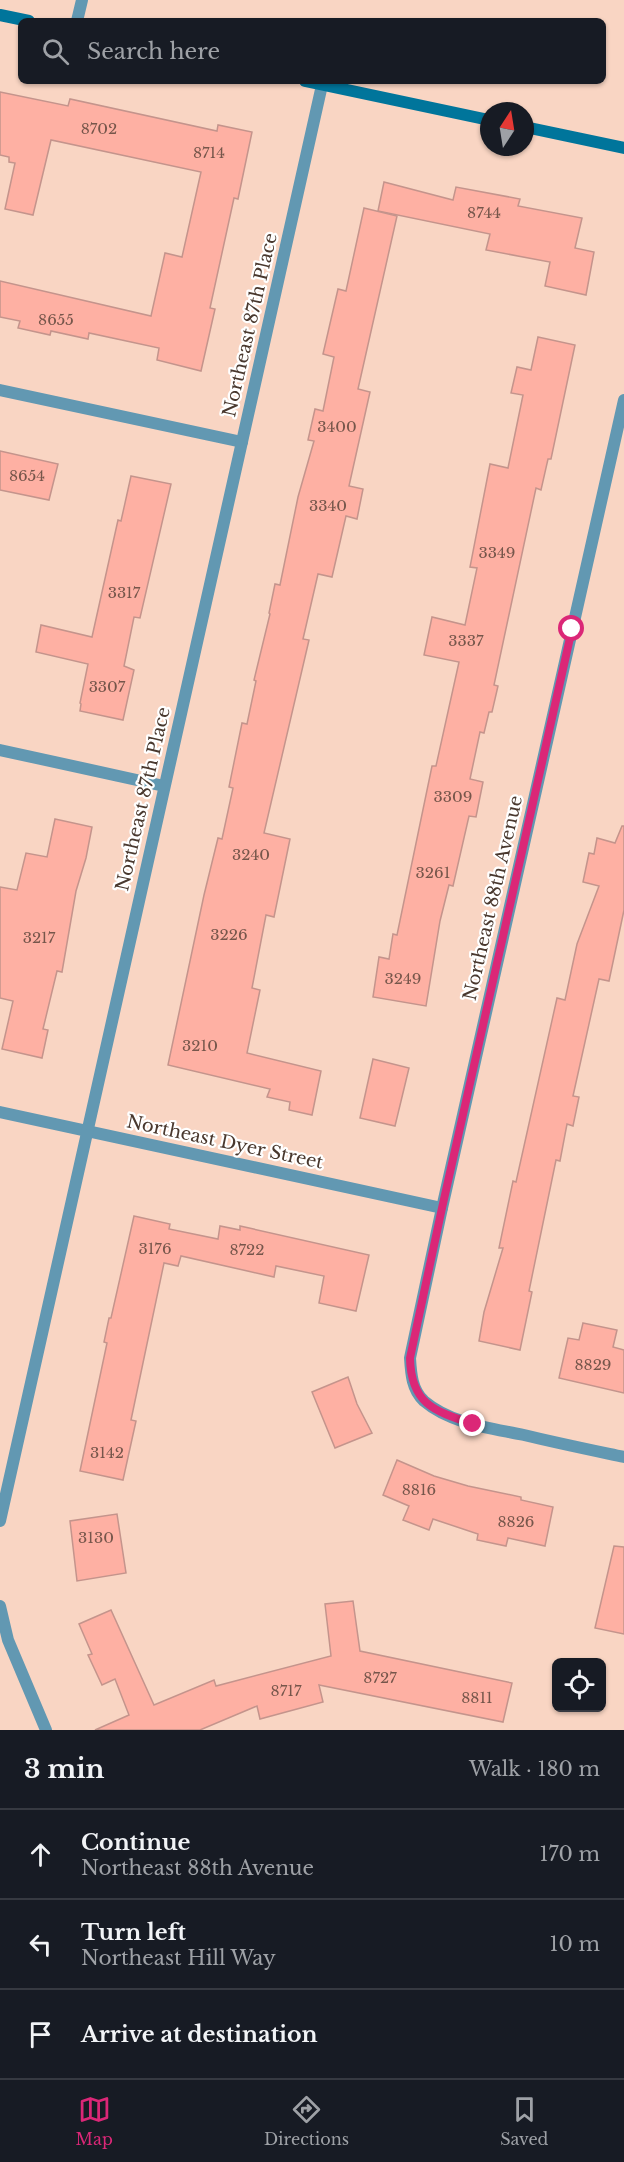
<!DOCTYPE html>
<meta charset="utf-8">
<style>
body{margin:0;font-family:"Libre Baskerville",serif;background:#20242c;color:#f1f3f6}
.controls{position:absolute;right:18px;bottom:18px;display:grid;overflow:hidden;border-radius:9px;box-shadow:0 2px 4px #0004}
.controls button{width:54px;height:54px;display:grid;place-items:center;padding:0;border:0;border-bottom:2px solid #363941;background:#171b24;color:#f1f3f6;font:30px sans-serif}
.compass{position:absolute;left:480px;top:102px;width:54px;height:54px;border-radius:50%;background:#171b24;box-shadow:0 2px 4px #0004;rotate:12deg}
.stop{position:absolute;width:18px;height:18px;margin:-14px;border:4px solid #db2777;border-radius:50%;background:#fff}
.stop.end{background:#db2777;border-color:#fff;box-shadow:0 2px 6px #0008}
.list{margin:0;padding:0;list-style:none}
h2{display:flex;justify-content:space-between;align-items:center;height:78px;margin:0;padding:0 24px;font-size:26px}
h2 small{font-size:20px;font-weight:400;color:#9ea1a6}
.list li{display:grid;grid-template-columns:39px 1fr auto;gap:18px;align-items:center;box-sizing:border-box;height:90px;padding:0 24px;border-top:2px solid #363941}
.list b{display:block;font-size:22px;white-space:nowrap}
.list p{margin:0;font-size:20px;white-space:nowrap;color:#9ea1a6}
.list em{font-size:20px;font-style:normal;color:#9ea1a6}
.icon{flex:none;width:33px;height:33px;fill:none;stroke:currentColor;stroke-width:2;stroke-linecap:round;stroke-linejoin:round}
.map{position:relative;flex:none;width:624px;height:1730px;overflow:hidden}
.search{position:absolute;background:#171b24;box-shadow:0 2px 4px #0004;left:18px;right:18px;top:18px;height:66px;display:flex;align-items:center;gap:15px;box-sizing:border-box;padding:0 21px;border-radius:9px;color:#9ea1a6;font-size:22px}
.sheet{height:348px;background:#171b24}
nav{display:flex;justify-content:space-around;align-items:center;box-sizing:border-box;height:84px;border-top:2px solid #363941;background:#171b24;font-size:16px;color:#9ea1a6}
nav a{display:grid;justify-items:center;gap:3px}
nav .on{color:#db2777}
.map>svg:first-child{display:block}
.building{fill:#feb0a3;stroke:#c4948c;stroke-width:1.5}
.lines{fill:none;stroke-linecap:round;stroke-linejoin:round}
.street{stroke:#6298b2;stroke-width:12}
.secondary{stroke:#00759b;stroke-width:12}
.route{stroke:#db2777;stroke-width:8}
.labels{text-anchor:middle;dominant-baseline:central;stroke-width:4.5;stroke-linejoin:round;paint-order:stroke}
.number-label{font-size:15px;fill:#76564b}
.street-label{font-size:18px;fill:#49382e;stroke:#fff}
</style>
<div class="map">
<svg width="624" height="1730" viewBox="0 0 624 1730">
<rect width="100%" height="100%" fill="#f9d5c3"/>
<g class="building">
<polygon points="0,92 68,106 70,99 217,131 218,125 252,132 238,199 234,198 210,308 215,309 201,371 157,360 159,348 89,333 88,339 51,331 50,335 18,328 20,321 0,317 0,281 151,316 165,253 182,257 201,172 51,140 33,215 5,209 15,163 9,162 9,157 0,155"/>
<polygon points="384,182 453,200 456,187 520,199 518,206 582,218 575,248 594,252 586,295 545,286 550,262 486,250 490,234 378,211"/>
<polygon points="364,208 397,216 358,389 370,392 349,486 363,489 357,519 346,516 332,577 318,574 303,639 309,640 264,833 290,839 274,917 266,915 252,988 260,990 247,1053 321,1071 312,1115 289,1110 290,1102 267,1097 270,1089 168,1065 204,895 218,838 222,839 233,788 229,787 242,723 247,724 256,681 254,680 270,614 269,613 275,584 280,585 298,497 314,441 308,440 315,409 323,411 334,357 323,354 338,289 346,291"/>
<polygon points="538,337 575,345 551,459 548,459 541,490 536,488 494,685 498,686 492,712 489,712 484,733 480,732 470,779 483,782 476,817 469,816 453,886 449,885 440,921 426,1006 373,997 379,957 389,959 393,934 397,935 432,766 436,766 459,662 424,655 432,617 465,625 477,568 470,567 490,464 508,468 523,395 511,393 517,367 531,370"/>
<polygon points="0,451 58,464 49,500 0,490"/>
<polygon points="131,476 171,484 140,618 134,617 124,666 134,670 123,720 80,711 81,704 80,703 88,664 36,652 41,625 92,637 118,520 121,521"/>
<polygon points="55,819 92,827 86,858 76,891 62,972 57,971 43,1029 48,1030 42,1058 2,1049 13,1001 0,998 0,887 17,890 26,853 47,857"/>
<polygon points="622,826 624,826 624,910 609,981 599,979 573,1096 579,1097 573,1126 567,1124 560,1161 556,1160 529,1291 532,1292 520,1350 479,1341 484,1312 503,1248 499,1248 513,1181 516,1182 557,998 565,1000 577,944 599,886 583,882 589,853 594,854 597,838 615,843"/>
<polygon points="373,1059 409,1068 395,1126 360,1118"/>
<polygon points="134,1216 170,1224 169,1229 218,1239 220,1226 240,1230 240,1226 369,1255 356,1311 319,1303 324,1276 276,1266 274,1277 181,1256 178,1266 164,1263 131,1420 136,1421 123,1480 80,1471 107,1343 104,1342 109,1318 111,1318"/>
<polygon points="583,1323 617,1330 613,1347 624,1350 624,1393 559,1378 568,1338 579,1340"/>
<polygon points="348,1377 357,1404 372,1433 335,1448 312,1392"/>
<polygon points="397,1460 434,1476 468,1486 521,1497 521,1500 553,1507 545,1546 508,1538 506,1546 477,1540 478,1534 433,1519 429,1530 403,1520 409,1506 383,1495"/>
<polygon points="117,1514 126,1573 77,1581 70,1521"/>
<polygon points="614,1546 624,1547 624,1634 595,1628"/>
<polygon points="353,1601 360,1651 512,1683 503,1722 319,1685 323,1702 260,1719 257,1706 200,1730 95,1730 129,1715 115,1679 102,1685 88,1655 92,1654 79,1624 111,1610 154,1705 214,1680 216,1686 331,1656 325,1604"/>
</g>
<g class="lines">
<g class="street">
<polyline points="77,21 82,0"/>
<polyline points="0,390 242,442"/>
<path d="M624 400 442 1208 410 1358C411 1374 412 1390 424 1401 451 1424 491 1428 524 1435 557 1443 591 1450 624 1457"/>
<polyline points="0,750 164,786"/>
<polyline points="0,1112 442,1208"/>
<polyline points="0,1521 322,85"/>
<polyline points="0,1606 8,1640 46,1730"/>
</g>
<g class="secondary">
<polyline points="0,15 29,21"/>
<polyline points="305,81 489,120"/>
<polyline points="525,127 624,148"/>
</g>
</g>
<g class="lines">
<path class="route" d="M473 1424C434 1411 411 1404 410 1358L442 1208 572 629"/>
</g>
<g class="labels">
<g class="number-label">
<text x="99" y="128">8702</text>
<text x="209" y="152">8714</text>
<text x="484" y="212">8744</text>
<text x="56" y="319">8655</text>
<text x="337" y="426">3400</text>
<text x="27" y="475">8654</text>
<text x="328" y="505">3340</text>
<text x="497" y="552">3349</text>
<text x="124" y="592">3317</text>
<text x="466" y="640">3337</text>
<text x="107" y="686">3307</text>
<text x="453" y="796">3309</text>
<text x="251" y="854">3240</text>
<text x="433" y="872">3261</text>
<text x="229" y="934">3226</text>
<text x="39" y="937">3217</text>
<text x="403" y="978">3249</text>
<text x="200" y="1045">3210</text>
<text x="155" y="1248">3176</text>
<text x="247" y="1249">8722</text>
<text x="593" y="1364">8829</text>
<text x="107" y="1452">3142</text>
<text x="419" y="1489">8816</text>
<text x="516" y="1521">8826</text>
<text x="96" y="1537">3130</text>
<text x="380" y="1677">8727</text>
<text x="286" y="1690">8717</text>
<text x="477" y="1697">8811</text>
</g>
<g class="street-label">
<text transform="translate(250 325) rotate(-77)">Northeast 87th Place</text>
<text transform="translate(143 799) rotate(-77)">Northeast 87th Place</text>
<text transform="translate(493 898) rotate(-77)">Northeast 88th Avenue</text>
<text transform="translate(225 1142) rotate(12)">Northeast Dyer Street</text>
</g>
</g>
</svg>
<div class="controls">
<button><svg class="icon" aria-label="locate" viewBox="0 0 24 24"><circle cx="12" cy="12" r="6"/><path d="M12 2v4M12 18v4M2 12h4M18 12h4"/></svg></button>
</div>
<svg class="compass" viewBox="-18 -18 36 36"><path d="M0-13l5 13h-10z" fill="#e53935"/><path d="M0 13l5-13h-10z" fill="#9ea1a6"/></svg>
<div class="stop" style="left:572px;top:629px"></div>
<div class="stop end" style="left:473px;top:1424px"></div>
<div class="search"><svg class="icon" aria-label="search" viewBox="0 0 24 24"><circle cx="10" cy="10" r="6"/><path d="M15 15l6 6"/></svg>Search here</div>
</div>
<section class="sheet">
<h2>3 min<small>Walk · 180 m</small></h2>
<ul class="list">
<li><svg class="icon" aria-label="ahead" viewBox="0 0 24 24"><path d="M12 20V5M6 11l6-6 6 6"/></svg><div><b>Continue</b><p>Northeast 88th Avenue</p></div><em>170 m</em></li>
<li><svg class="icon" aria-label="left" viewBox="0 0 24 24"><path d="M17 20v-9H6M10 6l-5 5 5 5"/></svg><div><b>Turn left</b><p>Northeast Hill Way</p></div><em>10 m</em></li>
<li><svg class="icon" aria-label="arrive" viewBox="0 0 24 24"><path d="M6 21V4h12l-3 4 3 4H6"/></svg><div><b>Arrive at destination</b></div></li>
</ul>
</section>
<nav>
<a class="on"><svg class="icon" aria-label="map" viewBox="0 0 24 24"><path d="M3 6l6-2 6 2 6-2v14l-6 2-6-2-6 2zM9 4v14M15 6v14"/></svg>Map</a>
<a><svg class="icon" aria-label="directions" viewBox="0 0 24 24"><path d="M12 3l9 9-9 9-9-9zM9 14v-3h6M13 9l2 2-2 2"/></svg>Directions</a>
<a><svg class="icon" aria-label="saved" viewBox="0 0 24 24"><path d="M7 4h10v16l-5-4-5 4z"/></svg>Saved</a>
</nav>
